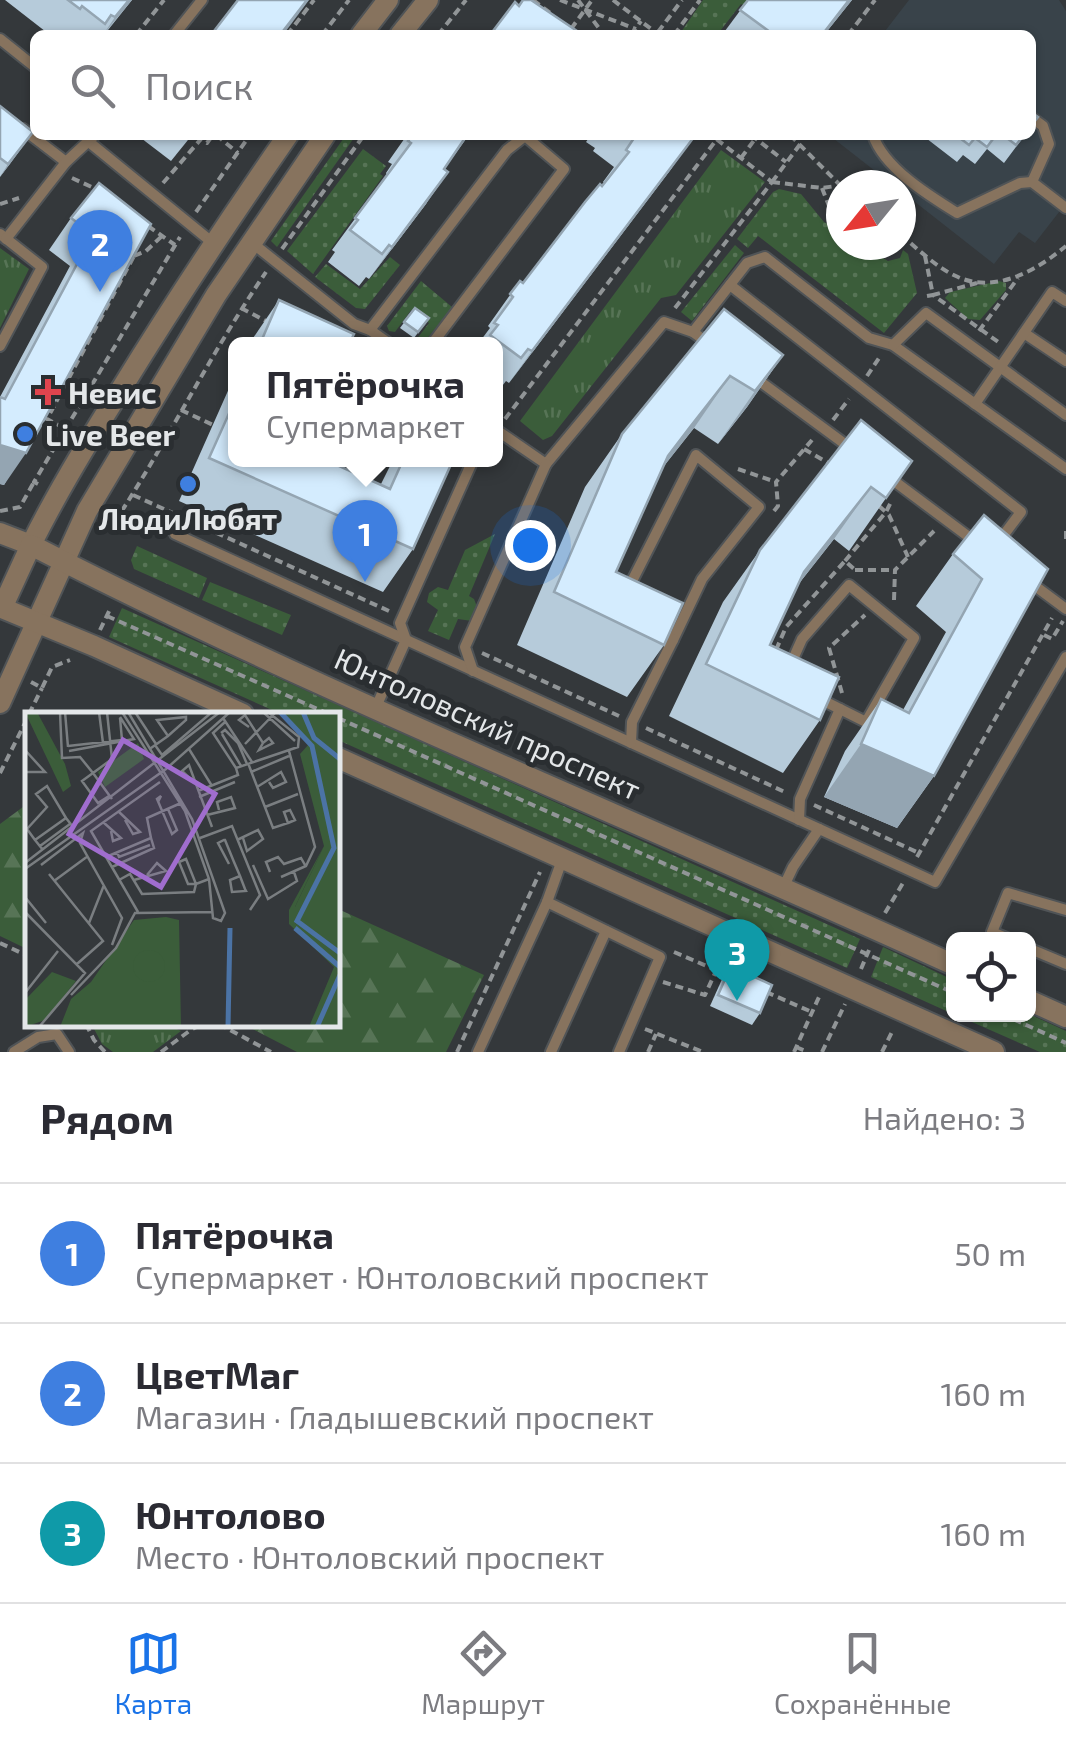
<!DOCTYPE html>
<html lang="ru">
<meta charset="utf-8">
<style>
body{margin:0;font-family:"Exo 2",sans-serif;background:#f2f2f3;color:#2b2b33}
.controls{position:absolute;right:30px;bottom:30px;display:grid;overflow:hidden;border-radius:15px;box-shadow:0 2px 8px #0004}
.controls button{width:90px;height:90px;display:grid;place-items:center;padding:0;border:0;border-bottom:2px solid #e1e1e2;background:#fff;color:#2b2b33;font:50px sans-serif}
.compass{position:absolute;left:826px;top:170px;width:90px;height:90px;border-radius:50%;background:#fff;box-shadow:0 2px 8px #0004;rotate:240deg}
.you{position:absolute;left:530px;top:545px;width:35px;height:35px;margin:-25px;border:8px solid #fff;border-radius:50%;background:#1a73e8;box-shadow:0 0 0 15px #1a73e833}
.badge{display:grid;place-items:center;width:65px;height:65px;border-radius:50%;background:#1a73e8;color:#fff;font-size:32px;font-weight:700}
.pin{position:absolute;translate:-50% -82px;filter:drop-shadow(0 2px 5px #0008)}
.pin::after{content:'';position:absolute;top:52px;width:35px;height:30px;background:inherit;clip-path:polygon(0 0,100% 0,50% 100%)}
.popup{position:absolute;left:228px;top:337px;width:275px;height:130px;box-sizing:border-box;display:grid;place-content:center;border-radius:15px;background:#fff;filter:drop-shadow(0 2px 8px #0005);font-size:32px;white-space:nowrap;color:#7c7c81}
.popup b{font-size:38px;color:#2b2b33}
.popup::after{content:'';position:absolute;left:50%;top:100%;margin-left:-20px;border:20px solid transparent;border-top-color:#fff}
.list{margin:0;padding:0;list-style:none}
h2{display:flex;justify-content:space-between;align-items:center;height:130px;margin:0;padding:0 40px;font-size:42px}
h2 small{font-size:32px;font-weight:400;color:#7c7c81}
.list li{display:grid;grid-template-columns:65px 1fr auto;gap:30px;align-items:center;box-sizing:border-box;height:140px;padding:0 40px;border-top:2px solid #e1e1e2}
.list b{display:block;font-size:38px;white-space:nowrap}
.list p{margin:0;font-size:32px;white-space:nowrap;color:#7c7c81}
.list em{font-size:32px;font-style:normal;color:#7c7c81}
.icon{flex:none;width:55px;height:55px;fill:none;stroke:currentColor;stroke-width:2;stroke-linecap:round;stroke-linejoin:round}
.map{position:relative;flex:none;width:1066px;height:1052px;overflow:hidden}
.search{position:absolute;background:#fff;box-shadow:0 2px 8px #0004;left:30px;right:30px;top:30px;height:110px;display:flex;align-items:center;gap:25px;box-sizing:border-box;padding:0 35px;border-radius:15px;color:#7c7c81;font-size:38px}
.sheet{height:550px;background:#fff}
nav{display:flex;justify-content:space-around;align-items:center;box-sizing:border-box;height:140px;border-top:2px solid #e1e1e2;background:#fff;font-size:28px;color:#7c7c81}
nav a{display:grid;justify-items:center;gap:5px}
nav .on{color:#1a73e8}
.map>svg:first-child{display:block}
.built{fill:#39434a}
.grass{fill:url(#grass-dots)}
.forest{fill:url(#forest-firs)}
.park{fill:url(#park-tufts)}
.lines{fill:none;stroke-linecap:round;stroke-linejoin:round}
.service-casing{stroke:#505457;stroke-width:14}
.minor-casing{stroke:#505457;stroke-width:24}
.tertiary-casing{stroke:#505457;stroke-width:24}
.path{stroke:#919597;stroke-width:4;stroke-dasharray:8 5;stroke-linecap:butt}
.service{stroke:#87735e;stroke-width:10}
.minor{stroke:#87735e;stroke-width:20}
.tertiary{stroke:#87735e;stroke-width:20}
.wall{fill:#b6cbda}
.shaded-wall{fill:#94a5b2}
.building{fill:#d4ecfe;stroke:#94a5b2;stroke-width:2.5}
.health-dot{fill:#e0444e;stroke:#2a2e31;stroke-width:4}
.shop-dot{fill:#3f7fe0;stroke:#2a2e31;stroke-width:4}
.labels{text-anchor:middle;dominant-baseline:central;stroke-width:10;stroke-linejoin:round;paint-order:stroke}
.poi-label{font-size:30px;font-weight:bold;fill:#e4e7e9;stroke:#2a2e31;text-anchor:start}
.street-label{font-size:30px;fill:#e4e7e9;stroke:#2a2e31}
.inset-river{fill:none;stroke:#4b73a5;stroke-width:5}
.inset-road{fill:none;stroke:#7a7e81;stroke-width:2.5}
.view{fill:#a06dce;fill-opacity:0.15;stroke:#a06dce;stroke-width:5}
.inset-edge{fill:none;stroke:#e4e7e9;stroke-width:5}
</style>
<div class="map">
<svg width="1066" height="1052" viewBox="0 0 1066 1052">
<defs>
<pattern id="grass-dots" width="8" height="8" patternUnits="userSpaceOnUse" patternTransform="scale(2.5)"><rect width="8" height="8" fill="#3b5d3a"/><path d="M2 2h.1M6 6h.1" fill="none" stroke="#577456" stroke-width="1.8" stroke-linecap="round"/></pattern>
<pattern id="forest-firs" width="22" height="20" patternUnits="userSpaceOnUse" patternTransform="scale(2.5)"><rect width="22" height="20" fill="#3b5d3a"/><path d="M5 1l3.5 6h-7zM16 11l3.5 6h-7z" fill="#577456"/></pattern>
<pattern id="park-tufts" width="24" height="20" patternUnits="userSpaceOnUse" patternTransform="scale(2.5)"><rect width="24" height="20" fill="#3b5d3a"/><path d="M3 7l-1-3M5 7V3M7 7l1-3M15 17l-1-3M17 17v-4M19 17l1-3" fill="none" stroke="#577456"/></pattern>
</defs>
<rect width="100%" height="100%" fill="#34383b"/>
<polygon class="built" points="909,0 1059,0 1066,11 1066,203 1035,243 1019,232 994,264 901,191 901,185 893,185 829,135 1031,135 1031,35 882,35"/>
<g class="grass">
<polygon points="703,0 764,0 745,6 741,4 717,35 679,35"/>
<polygon points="346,135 356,135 277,247 271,241"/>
<polygon points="363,149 386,166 380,174 383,176 313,274 287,251"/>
<polygon points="779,189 801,194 824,222 841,231 841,245 862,245 888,261 900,258 903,250 908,254 917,293 884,333 758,236 748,248 737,239 773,192"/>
<polygon points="735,245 744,253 692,321 681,312"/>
<polygon points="390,257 400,265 365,309 356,308 315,277 326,264 360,289"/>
<polygon points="421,281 452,307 423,344 413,344 429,323 411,310 395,332 389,331 387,326"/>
<polygon points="999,281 1006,283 1006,290 980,320 968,319 945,298 950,292"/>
<polygon points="495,534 469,596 474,599 479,612 472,621 458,619 449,640 428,631 438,610 427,602 429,593 438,587 448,590 465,550"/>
<polygon points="137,546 207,578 199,598 134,569 131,560"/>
<polygon points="210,582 291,615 282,635 202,600"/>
<polygon points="122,608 860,939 847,968 338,740 338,714 281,714 109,637"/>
<polygon points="883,947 953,980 953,1014 871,977"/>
<polygon points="1029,1014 1066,1031 1066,1052 1040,1052 956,1015"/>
</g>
<g class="forest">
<polygon points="27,804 27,949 0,936 0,824"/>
<polygon points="338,909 484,975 446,1052 297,1052 245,1025 338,1024"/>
</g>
<g class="park">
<polygon points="721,150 765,182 676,295 661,298 552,436 543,440 520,421"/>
<polygon points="0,248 29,269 0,328"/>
<polygon points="92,1025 168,1025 181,1031 153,1052 113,1052 102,1044"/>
</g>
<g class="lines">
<defs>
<g id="service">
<polyline points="174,35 202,0"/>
<polyline points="0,39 35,67"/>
<polyline points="1031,117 1043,126 1049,144 1032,182"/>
<polyline points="23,129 66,162"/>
<path d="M873 135C884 168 928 195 957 213L1020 183 1032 182 1066 208"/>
<polyline points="89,142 213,243"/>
<polyline points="0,234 42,267 0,346"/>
<polyline points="6,239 66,162 95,135"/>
<polyline points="251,242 354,324 370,330 390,344"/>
<polyline points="730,285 1021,512 997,544"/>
<polyline points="370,330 507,150 525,136 564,169 432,344"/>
<polyline points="693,332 747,263 765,257 869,338 893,345 1066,469"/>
<polyline points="1024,333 1066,361"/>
<polyline points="893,345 926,313 1066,415"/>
<polyline points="754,377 853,450"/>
<polyline points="975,404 1052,292 1066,301"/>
<polyline points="495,429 546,464 664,322 693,332 708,343"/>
<polyline points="886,475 977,543"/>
<polyline points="175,534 935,882 1066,657"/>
<polyline points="1027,580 1066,609"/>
<polyline points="628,589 696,455 759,507 702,579 673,640"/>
<polyline points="789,668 802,639 849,585 914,638 866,722 840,709"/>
<polyline points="473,671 465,647 546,464"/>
<polyline points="376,707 406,640 400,623 473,460"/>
<polyline points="631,743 632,722 673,640 660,631"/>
<polyline points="799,820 800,799 840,709 818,698"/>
<polyline points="784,886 793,867 819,829"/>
<polyline points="547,902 660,957 619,1052"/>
<polyline points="1009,939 992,932 1008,893 1066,910"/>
<polyline points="1028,948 1066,964"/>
<polyline points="14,1052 38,1037 57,1034 69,1052"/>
<polyline points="478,1052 547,902 562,860"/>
<polyline points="551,1052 606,931"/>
</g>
<g id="minor">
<polyline points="361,35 388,0"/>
<polyline points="400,35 428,0"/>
<path d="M0 533 31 545C58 490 90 438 123 386 176 300 231 217 288 135"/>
<polyline points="0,703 87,511 216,295 325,135"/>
</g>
<g id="tertiary">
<path d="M243 714 94 646 2 608 31 545C331 699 647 824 954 965"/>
<polyline points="338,758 994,1052"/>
<polyline points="1028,1000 1066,1017"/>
</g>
</defs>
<use href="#service" class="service-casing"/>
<use href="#minor" class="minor-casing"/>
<use href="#tertiary" class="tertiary-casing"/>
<g class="path">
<polyline points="533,0 553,15"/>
<polyline points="560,0 636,29"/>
<polyline points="578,0 604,35"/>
<polyline points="613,0 659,35"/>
<polyline points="571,29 592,0"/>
<polyline points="658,32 682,0"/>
<polyline points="136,35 164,0"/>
<polyline points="287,35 314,0"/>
<polyline points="322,35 349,0"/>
<polyline points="438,35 466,0"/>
<polyline points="631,35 641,21"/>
<polyline points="674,35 700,0"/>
<polyline points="848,35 875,0"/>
<polyline points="216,135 238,153"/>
<polyline points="751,135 786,162"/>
<polyline points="790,135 841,186"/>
<polyline points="741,158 758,135"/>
<polyline points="72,178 96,189"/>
<polyline points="772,182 822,188 836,186"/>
<polyline points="772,182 801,143"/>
<polyline points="163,183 201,139 207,143 213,135"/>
<polyline points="822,188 829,206 841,217"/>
<polyline points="0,204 19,198"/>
<polyline points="196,212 250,135"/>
<polyline points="148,226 175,245"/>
<path d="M901 235C918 249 938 269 958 277 996 294 1037 270 1066 246"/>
<polyline points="282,249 364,135"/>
<polyline points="134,256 146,251 162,236"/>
<polyline points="925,256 933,295 977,283"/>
<polyline points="927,296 933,295 1001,344"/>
<polyline points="241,308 268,322"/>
<polyline points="675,308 772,182 711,135"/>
<polyline points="979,331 1018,278"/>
<polyline points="867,376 881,355"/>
<polyline points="181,410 213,425"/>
<polyline points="505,419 717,139"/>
<polyline points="833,420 849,399"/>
<polyline points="64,428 47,419 134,256 132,250"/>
<polyline points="804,449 830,464"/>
<polyline points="738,469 776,482"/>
<polyline points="38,484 34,482 180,237"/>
<polyline points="133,495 389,611"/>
<polyline points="879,506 889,515 908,557"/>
<polyline points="0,511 20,507 34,482"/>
<polyline points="774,511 778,506 776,482 812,440"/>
<path d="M105 521 112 526C167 443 210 354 266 272"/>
<polyline points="1066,531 1066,539"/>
<polyline points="845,561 886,512 892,500"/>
<polyline points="855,570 895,570"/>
<polyline points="894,600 895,570 934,531"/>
<polyline points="107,616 329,714"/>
<polyline points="100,630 111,607"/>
<polyline points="1044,635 1052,639 1063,621"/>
<polyline points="776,650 786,627 845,561 854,569"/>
<polyline points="482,653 619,716"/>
<polyline points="31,682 42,688 52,667 70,660"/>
<polyline points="842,693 829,648 865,615"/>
<polyline points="29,714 42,688"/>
<polyline points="338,718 954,993"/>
<polyline points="646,728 787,793"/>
<polyline points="0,773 28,717"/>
<polyline points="814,805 919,853"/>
<polyline points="917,857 1052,618"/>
<polyline points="885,913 903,883"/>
<polyline points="0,943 28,956"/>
<polyline points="674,952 730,976"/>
<polyline points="861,969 869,950"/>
<polyline points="663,982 705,995 716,971"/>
<polyline points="766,992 812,1012"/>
<polyline points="1002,1014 1066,1043"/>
<polyline points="86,1024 94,1040 105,1052"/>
<polyline points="181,1024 192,1029 203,1024"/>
<polyline points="219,1024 271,1052"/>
<polyline points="645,1029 703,1052"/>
<polyline points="796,1047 808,1052"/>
<polyline points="161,1052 192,1029"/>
<polyline points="457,1052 540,872"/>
<polyline points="648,1052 656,1034"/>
<polyline points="794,1052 819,997"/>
<polyline points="822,1052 845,1004"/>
<polyline points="882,1052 893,1030"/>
</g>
<use href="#service" class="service"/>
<use href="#minor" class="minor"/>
<use href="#tertiary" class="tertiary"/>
</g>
<g class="wall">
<polygon points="5,0 132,0 104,35 50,35"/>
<polygon points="748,0 852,0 824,35 722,35"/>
<polygon points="0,106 33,132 0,177"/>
<polygon points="137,135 192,135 171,161"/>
<polygon points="407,135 469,135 444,169 426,204 369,279 366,277 359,286 328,262 335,252 332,250 387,175 386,173 392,164 388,162"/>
<polygon points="591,135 691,135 671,169 509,383 506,381 499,390 495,387 495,344 478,344 490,328 488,326 520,281 523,283 605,183 603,182 614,167 593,151 595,148 586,142"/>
<polygon points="922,135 1025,135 1004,163 987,149 975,164 963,155 957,162"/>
<polygon points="71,218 151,224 4,485 0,484 0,397 70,266 49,250"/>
<polygon points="279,300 349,344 249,344"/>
<polygon points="415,308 429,318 414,338 400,328"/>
<polygon points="724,309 783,355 747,407 718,444 694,428 663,467 616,572 664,645 627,697 517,645 585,487 622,434"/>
<polygon points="235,375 235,460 381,484 393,460 453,460 413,549 383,592 179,501"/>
<polygon points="912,461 849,551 834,539 797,586 770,645 820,720 783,773 669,716 723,602 760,550"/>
<polygon points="953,554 1048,569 934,776 897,828 824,797 845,751 881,699 903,710 946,632 916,606"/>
<polygon points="731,966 760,1013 752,1025 710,1006 723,977"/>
</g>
<g class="shaded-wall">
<polygon points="129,0 132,0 103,35 115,17"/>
<polygon points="307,0 309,0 283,35 280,35"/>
<polygon points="849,0 852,0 824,35 822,35"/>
<polygon points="33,132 10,164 0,177 8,164"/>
<polygon points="694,137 671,169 509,383 532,351"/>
<polygon points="448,172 426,204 369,279 392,247"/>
<polygon points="783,355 747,407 718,444 755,391"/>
<polygon points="730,376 694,428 631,508 668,456"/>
<polygon points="0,445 26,453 4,485 0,484"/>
<polygon points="871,487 834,539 767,624 804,572"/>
<polygon points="861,744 934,776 897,828 824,797"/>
</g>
<g class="building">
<polygon points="68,0 129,0 115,17 111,15 105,24 82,6 80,9"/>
<polygon points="238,0 307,0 280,35 211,35"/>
<polygon points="523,0 531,0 583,35 490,35 515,2 519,6"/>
<polygon points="748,0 849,0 822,35 774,35 740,10"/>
<polygon points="0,106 33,132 8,164 0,158"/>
<polygon points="1031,112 1038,117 1031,126"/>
<polygon points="413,135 467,135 444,169 448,172 392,247 389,245 382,254 350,230 358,220 355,218 411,143 408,141"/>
<polygon points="636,135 690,135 694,137 532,351 528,349 521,358 490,335 498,325 494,323 513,297 510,294 520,281 523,283 585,202 600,184 602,186 629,152 626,150"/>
<polygon points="956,135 996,135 987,147 975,138 969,145"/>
<polygon points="1003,135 1024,135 1016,145"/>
<polygon points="99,183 151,224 26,453 0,445 0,397 5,399 93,234 71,218"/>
<polygon points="279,300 354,334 349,344 260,344"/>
<polygon points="415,308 429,318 418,332 404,322"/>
<polygon points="724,309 783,355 755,391 730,376 690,427 668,456 616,572 683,603 664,645 554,592 622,434"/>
<polygon points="235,400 235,460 326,460 390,489 403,460 453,460 413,549 209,458"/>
<polygon points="861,420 912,461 886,498 871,487 804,572 770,645 839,677 820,720 706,664 760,550"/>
<polygon points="984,515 1048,569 934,776 861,744 881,699 909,713 982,579 953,554"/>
<polygon points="731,966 772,985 760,1013 718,995"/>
</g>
<path class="health-dot" d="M43 377h10v10h10v10h-10v10h-10v-10h-10v-10h10z"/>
<g class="shop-dot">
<circle cx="25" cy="434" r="10"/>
<circle cx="188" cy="484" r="10"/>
</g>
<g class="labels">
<g class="poi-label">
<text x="68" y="392">Невис</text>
<text x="45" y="434">Live Beer</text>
<text x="188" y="518" text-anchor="middle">ЛюдиЛюбят</text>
</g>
<g class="street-label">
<text transform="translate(488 723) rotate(24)">Юнтоловский проспект</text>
</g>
</g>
<g transform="translate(25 712)">
<rect width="315" height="315" fill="#34383b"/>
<path d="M299 134 270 195V211L315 240V315H284L309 255 264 212V198ZM27 260 51 269 20 308 0 315V288Z" fill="#3b5d3a"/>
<path d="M0 0H12L40 52 46 74 38 80ZM257 0H312L315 7V240L270 211V195L299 134 275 42 284 32ZM113 31 119 47 80 75 73 60Z" fill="#3b5d3a"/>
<path d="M141 205 154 208 156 315H35L46 287 66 270 109 208Z" fill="#3b5d3a"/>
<path d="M108 254a16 16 0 1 1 32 0a16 16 0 1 1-32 0Z" fill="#3b5d3a"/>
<path class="inset-river" d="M255 0 287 34 309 136 272 209 315 241M278 0 289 26 315 47M270 216 315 255M203 315 205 216M292 315 315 263"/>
<path class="inset-road" d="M35 0 37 46 55 45 68 61 87 47 82 0M40 0 43 35M74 0 78 31M97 0 160 99 184 167 188 206 196 209 200 201 167 107 103 0M110 0 131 32M238 0 270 29M198 6 227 50M200 10 188 21 211 56M224 15 214 8 220 3 238 31 244 26 248 31 234 38 238 31M196 21 200 18 213 31 222 52M197 22 216 54M220 32 251 0M130 33 137 43 187 0M43 34 97 28 95 6M126 36 143 24 161 8V5L132 8 143 24M164 37 187 74M0 38 20 60H0M44 39 109 27 95 5M223 51 248 116 263 111 259 100 265 98 270 108 263 111M226 60 264 44M169 70 157 59 164 53 187 115M232 75 256 60 261 70 248 76 244 70M173 79 213 63 211 56 273 35 274 25 243 0M84 84 73 91 57 69 68 61 87 87M174 85 210 70M133 90 136 84 132 87 147 122 152 118 143 97M240 95 273 82M93 99 115 120 108 122 100 108M182 103 210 96 206 85 192 90 194 98M78 110 96 126 88 129 86 119M175 126 207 114 235 183 225 198M10 128 2 117 22 95 11 82 22 74 41 106M212 128 233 118 238 127 222 139 218 126M15 134 45 112M18 138 10 128 41 106 48 115M92 140 94 145 125 133M81 145 126 126 122 106 156 91M0 151 195 0M204 152 193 131 199 128H200L209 150 215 164 220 177 221 179 207 180 205 168 215 164M16 153 58 121 55 131 97 206 87 233M228 153 243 187 272 169 269 160M87 155 129 136 126 126M0 157 141 57 205 0M245 160 241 150 253 145 259 152 276 146 280 153M24 162 78 229 52 252M256 165 281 154 290 135 264 39M94 168 105 162 117 182 169 180 171 172 161 147 154 150 163 172H171L184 167M109 168 141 159 132 151 122 163M29 169 63 144M0 185 21 211M0 200 60 261 14 315M113 200 66 119 135 70M64 211 79 173M0 281 33 239M46 283 91 236 110 201 188 200"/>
<path class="view" d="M98 28 190 82 136 175 44 122Z"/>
<rect width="315" height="315" class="inset-edge"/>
</g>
</svg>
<div class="controls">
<button><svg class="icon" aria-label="locate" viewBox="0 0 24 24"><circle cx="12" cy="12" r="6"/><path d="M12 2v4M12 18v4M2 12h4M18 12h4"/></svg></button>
</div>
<svg class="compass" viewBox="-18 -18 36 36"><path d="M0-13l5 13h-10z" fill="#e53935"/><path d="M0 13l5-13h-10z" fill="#7c7c81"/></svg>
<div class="you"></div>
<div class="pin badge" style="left:365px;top:582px;background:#3f7fe0">1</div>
<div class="popup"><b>Пятёрочка</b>Супермаркет</div>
<div class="pin badge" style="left:100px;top:292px;background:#3f7fe0">2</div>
<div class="pin badge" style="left:737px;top:1001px;background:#0f9aa8">3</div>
<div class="search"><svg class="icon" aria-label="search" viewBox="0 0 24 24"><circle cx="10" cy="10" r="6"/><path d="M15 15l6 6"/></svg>Поиск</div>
</div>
<section class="sheet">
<h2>Рядом<small>Найдено: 3</small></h2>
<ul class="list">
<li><span class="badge" style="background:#3f7fe0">1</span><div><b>Пятёрочка</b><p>Супермаркет · Юнтоловский проспект</p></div><em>50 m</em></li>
<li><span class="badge" style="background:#3f7fe0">2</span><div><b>ЦветМаг</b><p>Магазин · Гладышевский проспект</p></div><em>160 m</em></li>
<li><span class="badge" style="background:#0f9aa8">3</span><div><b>Юнтолово</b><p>Место · Юнтоловский проспект</p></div><em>160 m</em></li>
</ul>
</section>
<nav>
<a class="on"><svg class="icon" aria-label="map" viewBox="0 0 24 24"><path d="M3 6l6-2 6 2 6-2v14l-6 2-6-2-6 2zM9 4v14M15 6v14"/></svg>Карта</a>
<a><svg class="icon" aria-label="directions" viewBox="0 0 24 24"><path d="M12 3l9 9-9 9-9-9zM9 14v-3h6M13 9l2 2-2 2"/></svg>Маршрут</a>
<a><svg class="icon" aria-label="saved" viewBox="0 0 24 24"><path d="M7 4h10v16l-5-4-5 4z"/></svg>Сохранённые</a>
</nav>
